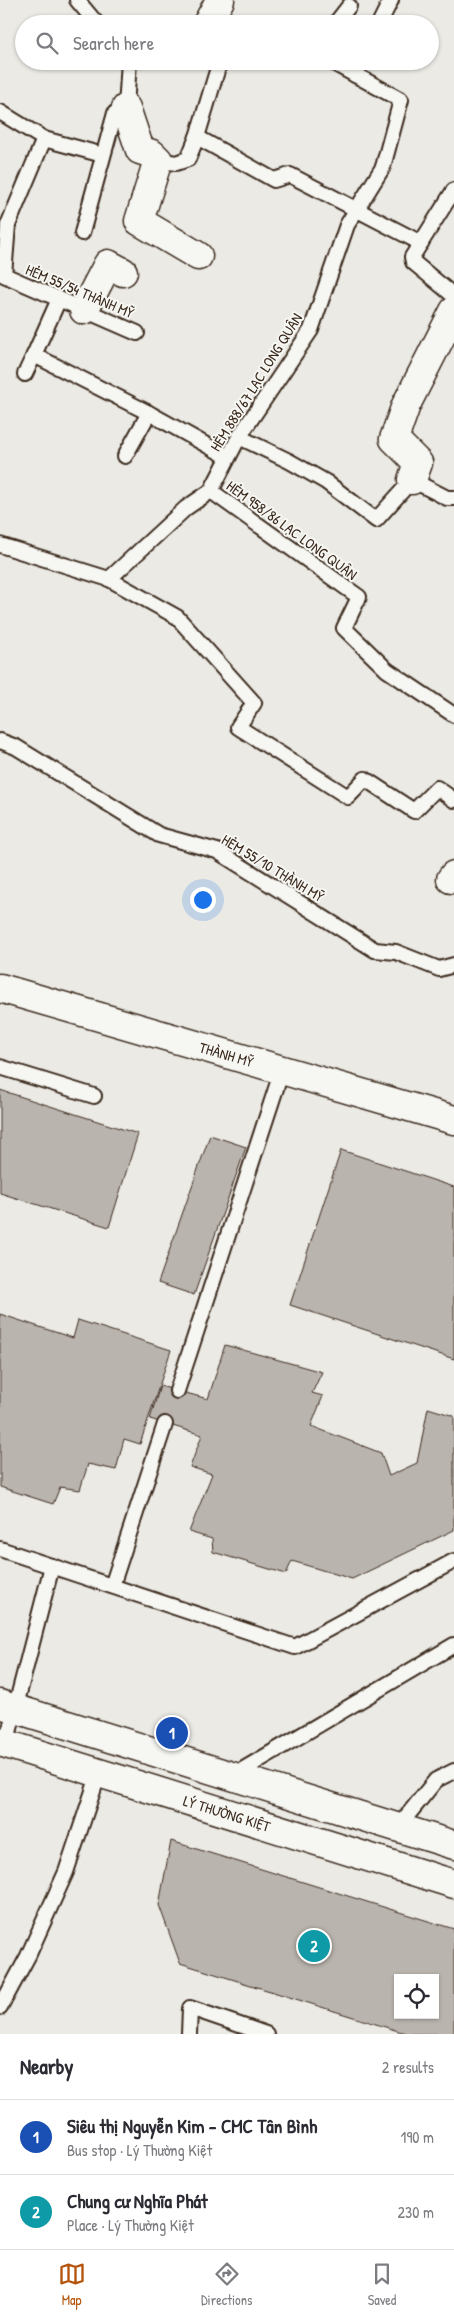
<!DOCTYPE html>
<meta charset="utf-8">
<style>
body{margin:0;font-family:"Patrick Hand",sans-serif;background:#f2f2f3;color:#2b2b33}
.controls{position:absolute;right:15px;bottom:15px;display:grid;overflow:hidden;border-radius:0px;box-shadow:0 1px 4px #0004}
.controls button{width:45px;height:45px;display:grid;place-items:center;padding:0;border:0;border-bottom:1px solid #e1e1e2;background:#fff;color:#2b2b33;font:25px sans-serif}
.you{position:absolute;left:202px;top:899px;width:18px;height:18px;margin:-12px;border:4px solid #fff;border-radius:50%;background:#1a73e8;box-shadow:0 0 0 8px #1a73e833}
.badge{display:grid;place-items:center;width:32px;height:32px;border-radius:50%;background:#b45309;color:#fff;font-size:16px;font-weight:700}
.pin{position:absolute;translate:-50% -50%;border:2px solid #fff;box-shadow:0 1px 5px #0006}
.list{margin:0;padding:0;list-style:none}
h2{display:flex;justify-content:space-between;align-items:center;height:65px;margin:0;padding:0 20px;font-size:21px}
h2 small{font-size:16px;font-weight:400;color:#7c7c81}
.list li{display:grid;grid-template-columns:32px 1fr auto;gap:15px;align-items:center;box-sizing:border-box;height:75px;padding:0 20px;border-top:1px solid #e1e1e2}
.list b{display:block;font-size:19px;white-space:nowrap}
.list p{margin:0;font-size:16px;white-space:nowrap;color:#7c7c81}
.list em{font-size:16px;font-style:normal;color:#7c7c81}
.icon{flex:none;width:28px;height:28px;fill:none;stroke:currentColor;stroke-width:2;stroke-linecap:round;stroke-linejoin:round}
.map{position:relative;flex:none;width:454px;height:2034px;overflow:hidden}
.search{position:absolute;background:#fff;box-shadow:0 1px 4px #0004;left:15px;right:15px;top:15px;height:55px;display:flex;align-items:center;gap:12px;box-sizing:border-box;padding:0 18px;border-radius:28px;color:#7c7c81;font-size:19px}
.sheet{height:215px;background:#fff}
nav{display:flex;justify-content:space-around;align-items:center;box-sizing:border-box;height:70px;border-top:1px solid #e1e1e2;background:#fff;font-size:14px;color:#7c7c81}
nav a{display:grid;justify-items:center;gap:2px}
nav .on{color:#b45309}
.map>svg:first-child{display:block}
.building{fill:#bab4ae;stroke:#3b2a1e;fill-rule:evenodd}
.lines{fill:none;stroke-linecap:round;stroke-linejoin:round}
.service-casing{stroke:#3b2a1e;stroke-width:18}
.minor-casing{stroke:#3b2a1e;stroke-width:31}
.primary-casing{stroke:#3b2a1e;stroke-width:31}
.service{stroke:#f6f6f2;stroke-width:14}
.minor{stroke:#f6f6f2;stroke-width:28}
.primary{stroke:#f6f6f2;stroke-width:28}
.labels{text-anchor:middle;dominant-baseline:central;stroke-width:4;stroke-linejoin:round;paint-order:stroke}
.street-label{font-size:15px;fill:#3b2a1e;stroke:#f6f6f2}
</style>
<div class="map">
<svg width="454" height="2034" viewBox="0 0 454 2034">
<rect width="100%" height="100%" fill="#ebeae5"/>
<filter id="ink" filterUnits="userSpaceOnUse"><feTurbulence type="fractalNoise" baseFrequency=".02" numOctaves="2"/><feDisplacementMap in="SourceGraphic" scale="10" xChannelSelector="R" yChannelSelector="G"/><feConvolveMatrix kernelMatrix="1 2 1 2 8 2 1 2 1" color-interpolation-filters="sRGB"/></filter>
<g filter="url(#ink)">
<g class="building">
<polygon points="0,1090 138,1134 109,1227 0,1193"/>
<polygon points="210,1135 246,1147 194,1295 158,1283"/>
<polygon points="341,1150 454,1187 454,1359 290,1305"/>
<polygon points="0,1314 73,1338 78,1320 171,1350 140,1444 124,1439 116,1470 88,1464 80,1490 60,1487 53,1504 0,1487"/>
<polygon points="225,1345 322,1372 312,1393 323,1396 311,1426 381,1453 389,1476 417,1463 428,1408 454,1416 454,1530 352,1579 292,1561 286,1574 213,1552 212,1539 189,1532 212,1474 190,1467 202,1435 150,1419 160,1386 208,1399"/>
<path d="M171 1841 454 1929V2034H408L180 1963 159 1905ZM398 1978H435V2015H398Z"/>
</g>
<g class="lines">
<defs>
<g id="service">
<polyline points="77,0 97,24"/>
<polyline points="335,24 349,6"/>
<polyline points="379,24 391,0"/>
<polyline points="355,75 361,61"/>
<polyline points="0,112 44,139 8,225 4,275 137,333"/>
<polyline points="197,137 274,180 290,175 421,243"/>
<polyline points="44,139 103,155"/>
<polyline points="158,160 176,163 188,159 197,137 220,61"/>
<polyline points="454,190 412,257 413,262 454,296"/>
<polyline points="82,233 115,113 126,108 129,61"/>
<polyline points="34,355 59,299"/>
<polyline points="25,374 34,355 149,413 228,457"/>
<polyline points="239,437 289,461 326,482 376,520 412,480 447,498 454,498"/>
<polyline points="125,456 149,413"/>
<polyline points="211,491 359,597 344,628 387,670 454,715"/>
<polyline points="0,545 109,579 177,617 254,703 238,727 348,797 365,779 414,811 437,788 454,800"/>
<polyline points="109,579 186,508 211,491 239,437 311,330 347,225 383,167 401,100 330,61"/>
<polyline points="0,741 16,747 159,835 217,851 375,950 396,952 439,969 454,965"/>
<polyline points="0,1067 94,1096"/>
<polyline points="177,1391 282,1070"/>
<polyline points="0,1549 295,1647 454,1561"/>
<polyline points="112,1586 165,1424"/>
<polyline points="6,1744 52,1566"/>
<polyline points="232,1776 454,1645"/>
<polyline points="398,1827 436,1780 454,1771"/>
<polyline points="0,2008 28,1956 66,1872 99,1773"/>
<polyline points="189,2034 190,2008 266,2034"/>
</g>
<g id="minor">
<polyline points="207,24 220,0"/>
<polyline points="126,108 140,150 152,154 158,160 139,221 198,256"/>
<polyline points="84,310 108,264 123,272"/>
<polyline points="412,480 418,463 394,439 406,405 454,311"/>
<polyline points="451,879 454,875"/>
<path id="s1" d="M0 988 454 1120"/>
</g>
<g id="primary">
<polyline points="0,1704 454,1845"/>
<path id="s2" d="M0 1742 454 1884"/>
</g>
</defs>
<use href="#service" class="service-casing"/>
<use href="#minor" class="minor-casing"/>
<use href="#primary" class="primary-casing"/>
<use href="#service" class="service"/>
<use href="#minor" class="minor"/>
<use href="#primary" class="primary"/>
</g>
</g>
<g class="labels">
<g class="street-label">
<text transform="translate(80 291) rotate(23)">HẺM 55/54 THÀNH MỸ</text>
<text transform="translate(256 382) rotate(-58)">HẺM 888/67 LẠC LONG QUÂN</text>
<text transform="translate(292 530) rotate(36)">HẺM 958/86 LẠC LONG QUÂN</text>
<text transform="translate(273 868) rotate(31)">HẺM 55/10 THÀNH MỸ</text>
<text stroke="none"><textPath href="#s1" startOffset="236">THÀNH MỸ</textPath></text>
<text stroke="none"><textPath href="#s2" startOffset="238">LÝ THƯỜNG KIỆT</textPath></text>
</g>
</g>
</svg>
<div class="controls">
<button><svg class="icon" aria-label="locate" viewBox="0 0 24 24"><circle cx="12" cy="12" r="6"/><path d="M12 2v4M12 18v4M2 12h4M18 12h4"/></svg></button>
</div>
<div class="you"></div>
<div class="pin badge" style="left:172px;top:1733px;background:#1a4fb4">1</div>
<div class="pin badge" style="left:314px;top:1946px;background:#0f9aa8">2</div>
<div class="search"><svg class="icon" aria-label="search" viewBox="0 0 24 24"><circle cx="10" cy="10" r="6"/><path d="M15 15l6 6"/></svg>Search here</div>
</div>
<section class="sheet">
<h2>Nearby<small>2 results</small></h2>
<ul class="list">
<li><span class="badge" style="background:#1a4fb4">1</span><div><b>Siêu thị Nguyễn Kim - CMC Tân Bình</b><p>Bus stop · Lý Thường Kiệt</p></div><em>190 m</em></li>
<li><span class="badge" style="background:#0f9aa8">2</span><div><b>Chung cư Nghĩa Phát</b><p>Place · Lý Thường Kiệt</p></div><em>230 m</em></li>
</ul>
</section>
<nav>
<a class="on"><svg class="icon" aria-label="map" viewBox="0 0 24 24"><path d="M3 6l6-2 6 2 6-2v14l-6 2-6-2-6 2zM9 4v14M15 6v14"/></svg>Map</a>
<a><svg class="icon" aria-label="directions" viewBox="0 0 24 24"><path d="M12 3l9 9-9 9-9-9zM9 14v-3h6M13 9l2 2-2 2"/></svg>Directions</a>
<a><svg class="icon" aria-label="saved" viewBox="0 0 24 24"><path d="M7 4h10v16l-5-4-5 4z"/></svg>Saved</a>
</nav>
